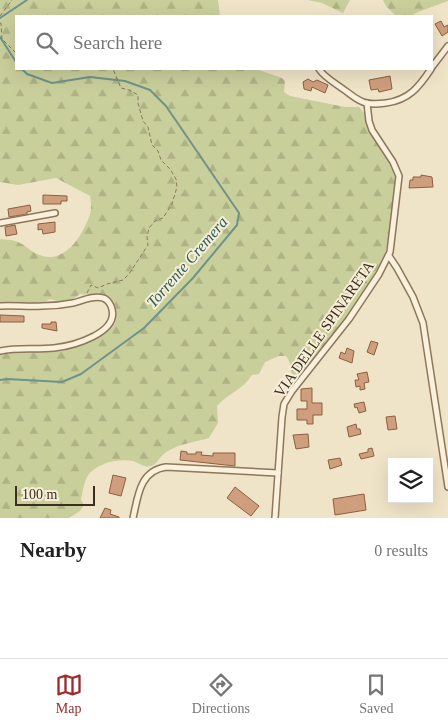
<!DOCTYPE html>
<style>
body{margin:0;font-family:Georgia,serif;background:#f6f6f6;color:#222}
.controls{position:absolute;right:15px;bottom:15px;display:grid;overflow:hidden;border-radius:0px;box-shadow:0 5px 20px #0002}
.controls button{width:45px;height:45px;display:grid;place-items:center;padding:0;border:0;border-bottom:1px solid #e0e0e0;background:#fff;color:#222;font:25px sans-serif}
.scale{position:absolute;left:15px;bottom:12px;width:80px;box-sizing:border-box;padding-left:5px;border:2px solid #3d2e20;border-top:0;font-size:14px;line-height:18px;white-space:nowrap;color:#3d2e20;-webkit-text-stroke:4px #f7eed8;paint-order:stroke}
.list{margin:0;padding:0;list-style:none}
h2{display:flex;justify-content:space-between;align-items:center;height:65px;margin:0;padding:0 20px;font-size:21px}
h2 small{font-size:16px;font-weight:400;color:#767676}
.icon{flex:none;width:28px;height:28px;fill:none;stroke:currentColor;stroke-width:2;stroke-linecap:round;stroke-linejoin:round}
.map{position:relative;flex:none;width:448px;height:518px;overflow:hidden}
.search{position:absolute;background:#fff;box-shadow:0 5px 20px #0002;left:15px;right:15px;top:15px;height:55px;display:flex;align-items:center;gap:12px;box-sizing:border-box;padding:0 18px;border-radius:0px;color:#767676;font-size:19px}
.sheet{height:140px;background:#fff}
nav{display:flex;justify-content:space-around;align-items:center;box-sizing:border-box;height:70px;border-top:1px solid #e0e0e0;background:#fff;font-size:14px;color:#767676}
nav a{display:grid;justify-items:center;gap:2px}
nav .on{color:#9e2a2b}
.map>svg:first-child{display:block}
.forest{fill:url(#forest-firs)}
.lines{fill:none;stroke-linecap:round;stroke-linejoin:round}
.stream{stroke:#6f938a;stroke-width:2}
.building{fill:#cf9f7d;stroke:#8d5f41}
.street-casing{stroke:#8d765c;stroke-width:8}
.path{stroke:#8d765c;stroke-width:1;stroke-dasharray:4 2.5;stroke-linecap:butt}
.street{stroke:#faf1dc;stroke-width:5}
.labels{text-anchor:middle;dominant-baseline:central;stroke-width:4;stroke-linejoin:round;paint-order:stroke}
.street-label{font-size:15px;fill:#3d2e20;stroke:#f7eed8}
.water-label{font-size:16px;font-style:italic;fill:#2f5d5a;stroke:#f7eed8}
</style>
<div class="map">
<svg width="448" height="518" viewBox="0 0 448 518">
<defs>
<pattern id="forest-firs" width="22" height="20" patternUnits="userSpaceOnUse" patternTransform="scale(1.25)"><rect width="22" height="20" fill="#c9cf9b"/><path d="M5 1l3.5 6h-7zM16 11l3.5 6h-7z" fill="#aeb285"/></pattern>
</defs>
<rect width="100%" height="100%" fill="#f0e4c8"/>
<g class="forest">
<path d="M0 0H218L220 16H16V69H256L282 78 285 81 284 92 290 96 345 107H359L364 113 368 126 393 164 397 178 395 200 385 255 363 294 340 328 297 377H293C290 370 291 362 286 356H279L265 362 259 374 252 375C244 389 227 394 217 406L218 423 209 438C195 442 177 444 165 453 159 457 158 464 151 466 144 468 139 463 133 461 118 458 95 463 87 477 84 483 82 493 81 500L84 505 80 511 69 518H0V355C20 350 34 353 54 351 70 350 118 337 117 315 115 290 98 297 80 294 69 303 63 303 50 299L41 304H0V239C5 240 11 239 15 241 23 243 28 249 35 253 56 264 72 250 82 232 89 218 93 212 90 196L56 178 18 185 0 182Z"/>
<polygon points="307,0 350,0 343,13 322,3"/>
<polygon points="383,0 448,0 448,1 418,12 414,14 413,16 396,16 386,6"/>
</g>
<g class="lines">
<g class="stream">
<polyline points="0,18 27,0"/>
<polyline points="0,37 16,62"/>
<polyline points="0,380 7,379 62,382 81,374 144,328 193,278 237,225 239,213 166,106 150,90 125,81 90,77 52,83 27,74 22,69"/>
</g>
</g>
<g class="building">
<polygon points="441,21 444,27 448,25 448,32 442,36 435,24"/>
<polygon points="390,76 392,89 379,92 378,89 371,90 369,80"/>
<polygon points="308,79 313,82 317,80 328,85 325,93 312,87 311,91 304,89 303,82"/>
<polygon points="421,175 432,177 433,187 409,188 410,180 413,180 413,177 421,177"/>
<polygon points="43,195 67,196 67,201 61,201 61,204 43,204"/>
<polygon points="30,205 31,211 27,212 27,214 9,217 8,209"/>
<polygon points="55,222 55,232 43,234 42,229 38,230 38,224"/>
<polygon points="15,225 17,234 6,236 5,227"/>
<polygon points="0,315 24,316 24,322 0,322"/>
<polygon points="51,322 56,322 57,331 42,328 42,324 51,324"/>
<polygon points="371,341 378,343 374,355 367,352"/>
<polygon points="347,348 354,351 352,363 339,358 341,352 345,354"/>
<polygon points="367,372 369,382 364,383 365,389 360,390 360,386 356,387 355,380 359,380 357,374"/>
<polygon points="312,388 312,403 322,403 322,415 313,415 313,424 307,424 307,420 297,420 297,409 307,409 307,401 301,401 301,389"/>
<polygon points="364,402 366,411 359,413 357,407 355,408 354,404"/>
<polygon points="395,416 397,429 388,430 386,417"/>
<polygon points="356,424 357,429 360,429 361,434 349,437 347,427"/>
<polygon points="308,434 309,447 296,449 293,435"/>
<polygon points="372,448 374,456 361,459 359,454 368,452 368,449"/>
<polygon points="181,451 187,452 187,454 196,454 196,452 202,452 201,455 213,456 213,453 235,453 235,466 180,460"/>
<polygon points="340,458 342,465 330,469 328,460"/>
<polygon points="113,475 126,478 121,496 109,493"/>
<polygon points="235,487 259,506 251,516 227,498"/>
<polygon points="364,494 366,510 335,515 333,499"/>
<polygon points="105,508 111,510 110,514 119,517 119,518 100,518"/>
</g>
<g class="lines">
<defs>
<g id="street">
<polyline points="432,67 448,46"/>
<path d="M319 69C324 77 335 83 343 89 349 93 355 99 363 102 370 105 378 104 386 103 409 100 419 87 431 69"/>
<polyline points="0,223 55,213"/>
<polyline points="389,256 397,268 413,297 423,323 448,487"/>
<path d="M0 306C14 305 28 307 42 306 52 306 63 305 73 303 82 301 93 295 103 298 107 299 109 302 111 306 122 333 72 346 54 348 36 350 18 347 0 351"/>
<path d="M133 518C138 497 139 471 166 467L278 473"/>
<polyline points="275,518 282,417 284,404 292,391 349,319 379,274 390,252 399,176 393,162 372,130 369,121 367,103"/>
</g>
</defs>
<use href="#street" class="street-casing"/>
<g class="path">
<polyline points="0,16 12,0"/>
<polyline points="0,23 1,23 2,39 16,53"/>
<polyline points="87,293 91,285 98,288 107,284 123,280 129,274 148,245 147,237 149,228 155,221 163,218 172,204 177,187 176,179 170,169 161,160 158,151 152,145 148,127 143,121 138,103 138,95 129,90 121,88 113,69"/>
</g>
<use href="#street" class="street"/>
</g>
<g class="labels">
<g class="street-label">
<text transform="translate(324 329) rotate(-55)">VIA DELLE SPINARETA</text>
</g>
<g class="water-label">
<text transform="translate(187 262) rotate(-49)">Torrente Cremera</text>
</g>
</g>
</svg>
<div class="controls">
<button><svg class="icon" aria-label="layers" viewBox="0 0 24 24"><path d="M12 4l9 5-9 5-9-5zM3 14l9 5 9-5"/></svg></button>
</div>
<div class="scale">100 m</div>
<div class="search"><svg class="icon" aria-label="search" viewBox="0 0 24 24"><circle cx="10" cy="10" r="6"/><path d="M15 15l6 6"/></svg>Search here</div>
</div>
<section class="sheet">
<h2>Nearby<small>0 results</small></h2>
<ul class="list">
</ul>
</section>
<nav>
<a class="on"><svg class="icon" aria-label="map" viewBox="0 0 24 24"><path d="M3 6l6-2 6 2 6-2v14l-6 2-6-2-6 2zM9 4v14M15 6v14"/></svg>Map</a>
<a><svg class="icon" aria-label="directions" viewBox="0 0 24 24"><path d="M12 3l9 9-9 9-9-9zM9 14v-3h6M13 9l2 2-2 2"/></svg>Directions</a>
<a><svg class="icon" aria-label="saved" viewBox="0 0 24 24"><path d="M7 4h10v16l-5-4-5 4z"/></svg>Saved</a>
</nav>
